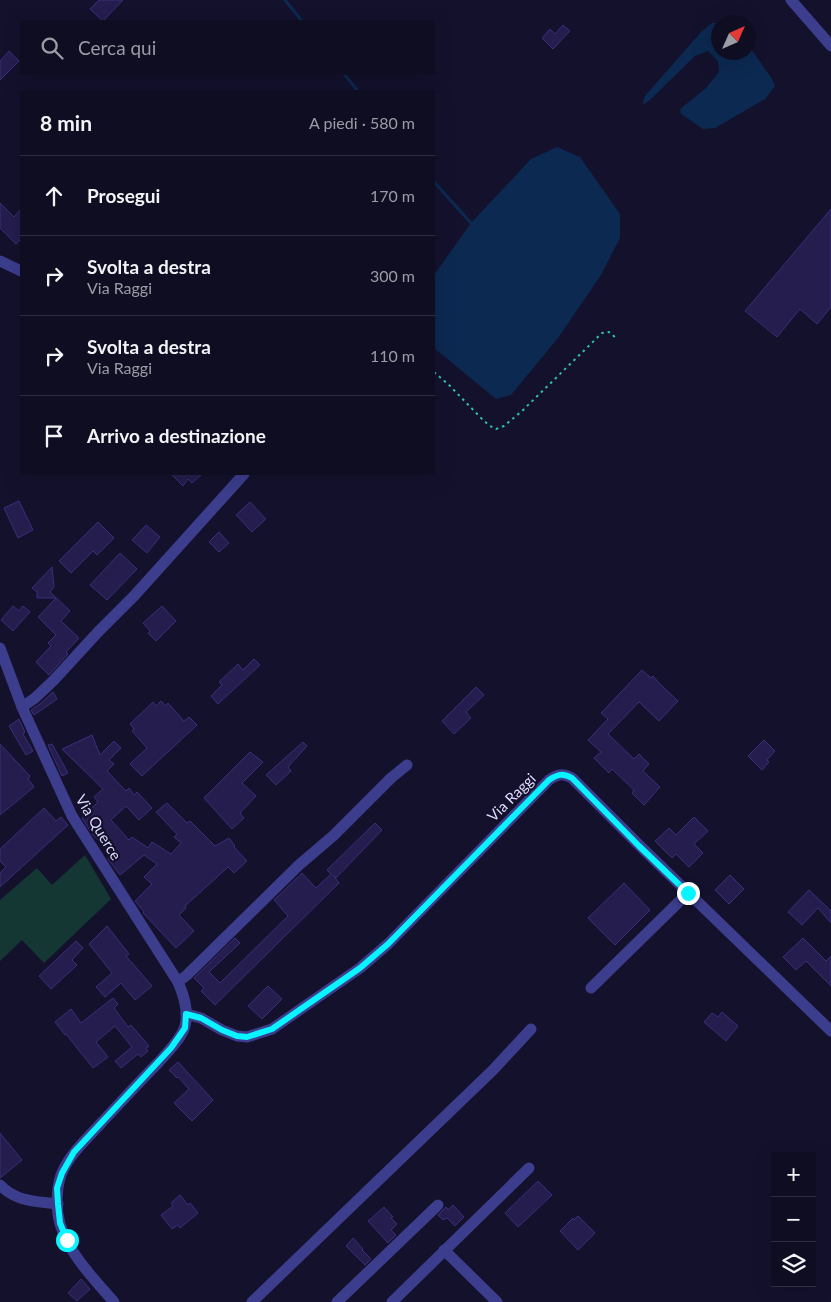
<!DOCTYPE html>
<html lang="it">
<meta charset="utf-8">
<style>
body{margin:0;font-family:Lato,sans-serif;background:#1d1b2f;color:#f1f3f6}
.controls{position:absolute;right:15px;bottom:15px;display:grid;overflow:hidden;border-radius:0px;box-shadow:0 5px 20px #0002}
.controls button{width:45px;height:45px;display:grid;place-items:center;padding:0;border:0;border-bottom:1px solid #2f2d40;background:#0f0d22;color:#f1f3f6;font:25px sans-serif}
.compass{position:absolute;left:711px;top:15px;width:45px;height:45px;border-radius:50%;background:#0f0d22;box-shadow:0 5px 20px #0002;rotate:45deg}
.stop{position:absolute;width:15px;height:15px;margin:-11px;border:4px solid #09f4ff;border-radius:50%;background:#fff}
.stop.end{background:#09f4ff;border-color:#fff;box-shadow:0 1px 5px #0008}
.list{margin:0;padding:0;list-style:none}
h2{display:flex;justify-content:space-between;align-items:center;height:65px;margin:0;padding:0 20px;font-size:21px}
h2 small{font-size:16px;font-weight:400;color:#9b9ca5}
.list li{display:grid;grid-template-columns:32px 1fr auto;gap:15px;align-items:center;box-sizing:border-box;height:80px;padding:0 20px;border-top:1px solid #2f2d40}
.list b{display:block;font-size:19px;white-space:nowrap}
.list p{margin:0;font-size:16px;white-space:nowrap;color:#9b9ca5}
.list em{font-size:16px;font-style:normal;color:#9b9ca5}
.icon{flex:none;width:28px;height:28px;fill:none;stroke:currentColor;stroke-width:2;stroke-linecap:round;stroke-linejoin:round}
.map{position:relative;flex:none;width:831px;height:1302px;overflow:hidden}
.search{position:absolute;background:#0f0d22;box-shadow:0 5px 20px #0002;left:20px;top:20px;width:415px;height:55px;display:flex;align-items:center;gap:12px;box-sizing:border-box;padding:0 18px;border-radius:0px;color:#9b9ca5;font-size:19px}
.panel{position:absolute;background:#0f0d22;box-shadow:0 5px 20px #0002;left:20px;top:90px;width:415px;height:385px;border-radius:0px}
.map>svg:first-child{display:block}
.green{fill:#143734}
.water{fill:#0c2951}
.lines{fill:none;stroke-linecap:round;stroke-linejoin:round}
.stream{stroke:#0c2951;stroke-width:3}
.building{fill:#241d4e;stroke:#392f7a}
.path{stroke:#2fc1b0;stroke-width:2;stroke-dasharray:2.5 4;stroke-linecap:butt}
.minor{stroke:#3c3d8c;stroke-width:11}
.route{stroke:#09f4ff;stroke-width:6}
.labels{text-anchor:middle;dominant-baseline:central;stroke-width:4.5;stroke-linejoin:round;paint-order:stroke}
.street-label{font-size:15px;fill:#dfddff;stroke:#14112d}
</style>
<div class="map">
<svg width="831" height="1302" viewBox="0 0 831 1302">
<rect width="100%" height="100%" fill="#14112d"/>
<polygon class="green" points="85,855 111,899 44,963 22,940 0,961 0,900 37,868 52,885"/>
<g class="water">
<polygon points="718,22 718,52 748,52 749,46 772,79 775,86 765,99 715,128 703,129 681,114 680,109 706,88 719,72 718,61 708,51 695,56 650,100 643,105 644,97 702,31 712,23 726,22 727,22"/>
<polygon points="557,147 580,157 620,214 620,238 601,275 558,338 511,395 496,399 434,348 434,275 471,223 531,159"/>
</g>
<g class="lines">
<g class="stream">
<polyline points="285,0 302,21"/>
<polyline points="344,74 358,91"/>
<polyline points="434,182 471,223"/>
</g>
</g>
<g class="building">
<polygon points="99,0 123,0 103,21 90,9"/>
<polygon points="563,25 570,31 553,49 542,38 550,29 555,34"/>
<polygon points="9,51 19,61 0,80 0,61"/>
<polygon points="0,203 14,217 21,209 21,239 16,244 0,228"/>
<polygon points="831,209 831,307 817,324 800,309 777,337 745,311"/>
<polygon points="171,474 202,474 192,483 188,479 183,486"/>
<polygon points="19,501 33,530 18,538 4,508"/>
<polygon points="250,502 266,519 252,532 236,515"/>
<polygon points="98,522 114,538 97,555 93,551 71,573 59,561"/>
<polygon points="146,525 160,537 147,553 132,540"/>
<polygon points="219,532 229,543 219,552 209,542"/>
<polygon points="120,553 137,569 107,600 90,585"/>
<polygon points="52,567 54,587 50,592 70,611 61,621 79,638 66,652 68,654 49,675 36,662 51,646 48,643 56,635 38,617 56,598 37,598 37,592 32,588"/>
<polygon points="13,606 19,611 23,606 30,612 13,631 1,620"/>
<polygon points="162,606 176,621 156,641 148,633 150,631 143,623"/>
<polygon points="254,659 260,665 218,704 211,696 222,685 219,682 238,664 243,670"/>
<polygon points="642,670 651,678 653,676 659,683 678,701 659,721 639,702 608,734 634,759 639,754 649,764 643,771 660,787 644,805 632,793 634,790 612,769 609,773 594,758 601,752 588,740 608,719 601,713"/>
<polygon points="476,687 484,695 466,712 471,718 454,734 442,721"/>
<polygon points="53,692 57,699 34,715 31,710 40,704"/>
<polygon points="161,701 166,706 168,703 184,721 189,717 197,725 142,776 130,764 147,748 132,731 134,729 130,724 153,702 156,706"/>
<polygon points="19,719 25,732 23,734 33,751 26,755 9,726"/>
<polygon points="92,735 100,755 114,741 121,748 109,760 114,764 107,771 126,791 129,788 134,795 137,792 152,808 139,820 126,806 111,820 129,840 132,837 148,848 152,842 171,854 181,843 174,837 177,834 156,812 167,803 187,823 190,821 215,846 229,838 235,846 234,847 247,861 234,873 228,867 185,906 186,908 179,915 194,931 176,948 143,913 144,912 135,901 152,884 144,877 157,864 144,855 120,875 108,859 112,855 92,834 82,818 98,802 94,797 103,789 62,749"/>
<polygon points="764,740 775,751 767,760 769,762 762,770 748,756"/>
<polygon points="303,742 307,746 288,767 291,771 276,785 266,775"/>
<polygon points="0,744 30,776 28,779 34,787 0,815"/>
<polygon points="52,744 68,773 62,776 48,745"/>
<polygon points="250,752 263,762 242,783 256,796 240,813 244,818 232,829 204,798"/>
<polygon points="44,808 56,821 61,817 68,825 0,887 0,873 6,867 0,861 0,849"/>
<polygon points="694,817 708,831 694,844 703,853 689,867 676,854 672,858 655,841 669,828 676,835"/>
<polygon points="375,823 382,830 336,878 333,875 339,883 215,1005 201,991 204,988 194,978 235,938 240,943 209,972 220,983 288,916 274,900 302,873 316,888 331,874 327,870"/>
<polygon points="730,875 744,889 729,904 715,890"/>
<polygon points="624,883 650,910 615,945 588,918"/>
<polygon points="809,890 831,911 831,923 818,908 802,925 788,912"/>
<polygon points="107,926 129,954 126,956 152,986 135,1000 121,983 105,997 96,987 112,973 89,944"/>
<polygon points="803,938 826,961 831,956 831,986 806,961 796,970 783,957"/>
<polygon points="76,941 83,948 72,960 77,965 51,989 39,976"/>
<polygon points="268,986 282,999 262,1019 248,1006"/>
<polygon points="113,998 118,1004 114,1008 128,1027 131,1025 149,1046 146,1048 148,1051 141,1057 138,1054 121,1068 115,1061 132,1047 115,1026 96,1042 108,1057 93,1068 66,1034 65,1035 55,1022 71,1009 81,1023"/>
<polygon points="722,1012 738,1026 726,1041 704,1022 712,1013 718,1017"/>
<polygon points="178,1062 213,1100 192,1121 174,1103 189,1089 178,1077 177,1078 169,1070"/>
<polygon points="0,1133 22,1160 0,1178"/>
<polygon points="538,1181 552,1195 518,1227 505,1213"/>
<polygon points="180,1195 188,1205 190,1203 198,1213 180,1228 178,1225 172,1229 161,1215 173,1206 171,1203"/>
<polygon points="453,1205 464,1217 455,1226 447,1218 443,1220 438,1215 446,1207 448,1210"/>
<polygon points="384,1207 393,1217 391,1218 397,1224 391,1230 396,1235 388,1243 368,1221"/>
<polygon points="578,1216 595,1233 578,1250 560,1231 573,1218 574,1220"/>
<polygon points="353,1238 363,1249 362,1250 371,1259 365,1265 346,1246"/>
<polygon points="81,1279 90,1289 77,1301 68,1293"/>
</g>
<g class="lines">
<polyline class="path" points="434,372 449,385 483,420 490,426 496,429 504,426 522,411 602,333 609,332 616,338"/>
<g class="minor">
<polyline points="791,0 831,46"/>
<polyline points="0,261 21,271"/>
<path d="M0 648 22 707 72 816 178 982C184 996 189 1011 185 1026 182 1038 166 1054 158 1063 139 1082 121 1102 103 1121 88 1138 69 1154 61 1175 56 1190 56 1209 60 1224 69 1254 94 1279 114 1302"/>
<polyline points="22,707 35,698 53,681 98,632 134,596 244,474"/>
<polyline points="178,982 187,975 299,865 333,836 391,778 407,765"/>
<polyline points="591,988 688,893"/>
<path d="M186 1014 201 1018 222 1030 237 1036 247 1037 272 1029 360 968 388 944 549 780C558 774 563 773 572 778L639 845 831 1031"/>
<path d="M0 1185C16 1202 36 1201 58 1204"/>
<polyline points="444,1250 497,1302"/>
<polyline points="252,1302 493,1070 531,1029"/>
<polyline points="337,1302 438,1205"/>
<polyline points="392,1302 529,1168"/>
</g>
</g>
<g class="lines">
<path class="route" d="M67 1240 60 1223 58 1204 57 1188 62 1173 74 1152 171 1048 185 1028 186 1014 201 1018 222 1030 237 1036 247 1037 272 1029 360 968 388 944 549 780C558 774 563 773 572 778L639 846 688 893"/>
</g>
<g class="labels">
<g class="street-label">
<text transform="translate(511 797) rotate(-45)">Via Raggi</text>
<text transform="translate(99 827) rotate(59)">Via Querce</text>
</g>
</g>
</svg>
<div class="controls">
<button>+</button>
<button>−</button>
<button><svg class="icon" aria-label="layers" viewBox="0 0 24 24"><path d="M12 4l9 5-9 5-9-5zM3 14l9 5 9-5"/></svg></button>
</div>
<svg class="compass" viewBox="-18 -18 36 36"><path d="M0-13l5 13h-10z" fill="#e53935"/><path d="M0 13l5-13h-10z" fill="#9b9ca5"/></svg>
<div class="stop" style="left:67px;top:1240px"></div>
<div class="stop end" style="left:688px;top:893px"></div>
<div class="search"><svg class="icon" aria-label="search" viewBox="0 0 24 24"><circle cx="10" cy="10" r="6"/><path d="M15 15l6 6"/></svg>Cerca qui</div>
<section class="panel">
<h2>8 min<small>A piedi · 580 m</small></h2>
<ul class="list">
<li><svg class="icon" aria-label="ahead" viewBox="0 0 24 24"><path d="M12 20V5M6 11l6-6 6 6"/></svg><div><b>Prosegui</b></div><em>170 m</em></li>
<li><svg class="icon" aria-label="right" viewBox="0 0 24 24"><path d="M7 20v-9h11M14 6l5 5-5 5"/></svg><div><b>Svolta a destra</b><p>Via Raggi</p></div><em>300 m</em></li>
<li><svg class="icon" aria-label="right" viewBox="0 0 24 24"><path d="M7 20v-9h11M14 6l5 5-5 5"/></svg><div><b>Svolta a destra</b><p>Via Raggi</p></div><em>110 m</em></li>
<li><svg class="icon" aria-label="arrive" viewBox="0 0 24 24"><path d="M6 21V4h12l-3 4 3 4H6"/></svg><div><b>Arrivo a destinazione</b></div></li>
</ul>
</section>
</div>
